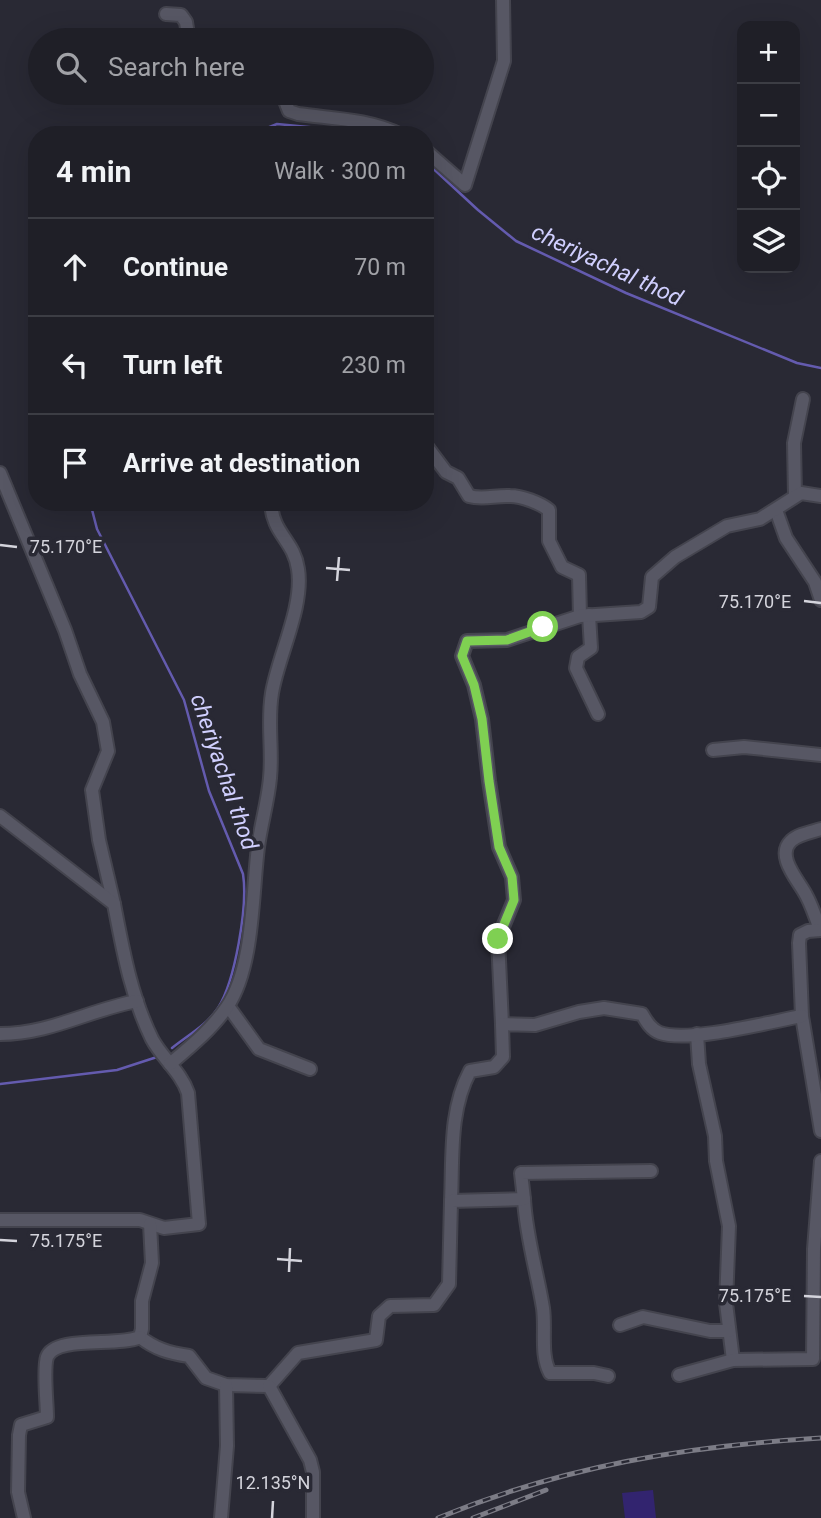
<!DOCTYPE html>
<meta charset="utf-8">
<style>
body{margin:0;font-family:Roboto,sans-serif;background:#2c2c33;color:#f1f3f6}
.controls{position:absolute;right:21px;top:21px;display:grid;overflow:hidden;border-radius:14px;box-shadow:0 7px 28px #0002}
.controls button{width:63px;height:63px;display:grid;place-items:center;padding:0;border:0;border-bottom:2px solid #3c3d44;background:#1f1f27;color:#f1f3f6;font:35px sans-serif}
.stop{position:absolute;width:21px;height:21px;margin:-16px;border:5px solid #7fd052;border-radius:50%;background:#fff}
.stop.end{background:#7fd052;border-color:#fff;box-shadow:0 2px 7px #0008}
.list{margin:0;padding:0;list-style:none}
h2{display:flex;justify-content:space-between;align-items:center;height:91px;margin:0;padding:0 28px;font-size:30px}
h2 small{font-size:23px;font-weight:400;color:#a1a2a7}
.list li{display:grid;grid-template-columns:46px 1fr auto;gap:21px;align-items:center;box-sizing:border-box;height:98px;padding:0 28px;border-top:2px solid #3c3d44}
.list b{display:block;font-size:26px;white-space:nowrap}
.list em{font-size:23px;font-style:normal;color:#a1a2a7}
.icon{flex:none;width:38px;height:38px;fill:none;stroke:currentColor;stroke-width:2;stroke-linecap:round;stroke-linejoin:round}
.map{position:relative;flex:none;width:821px;height:1518px;overflow:hidden}
.search{position:absolute;background:#1f1f27;box-shadow:0 7px 28px #0002;left:28px;top:28px;width:406px;height:77px;display:flex;align-items:center;gap:18px;box-sizing:border-box;padding:0 24px;border-radius:38px;color:#a1a2a7;font-size:26px}
.panel{position:absolute;background:#1f1f27;box-shadow:0 7px 28px #0002;left:28px;top:126px;width:406px;height:385px;border-radius:28px}
.map>svg:first-child{display:block}
.green{fill:#32246f}
.lines{fill:none;stroke-linecap:round;stroke-linejoin:round}
.stream{stroke:#645baf;stroke-width:2.5}
.minor-casing{stroke:#44444e;stroke-width:16}
.minor{stroke:#575764;stroke-width:12}
.rail-casing{stroke:#7c7c86;stroke-width:5}
.rail{stroke:#292934;stroke-width:2.5;stroke-dasharray:8;stroke-linecap:butt}
.route{stroke:#7fd052;stroke-width:9}
.ticks{fill:none;stroke:#d4d4dc;stroke-width:2.5}
.labels{text-anchor:middle;dominant-baseline:central;stroke-width:7;stroke-linejoin:round;paint-order:stroke}
.water-label{font-size:23px;font-style:italic;fill:#d0cffe;stroke:#292934}
.ticks-label{font-size:18px;text-anchor:middle;fill:#d4d4dc;stroke:#292934;stroke-width:7;stroke-linejoin:round;paint-order:stroke}
</style>
<div class="map">
<svg width="821" height="1518" viewBox="0 0 821 1518">
<rect width="100%" height="100%" fill="#292934"/>
<polygon class="green" points="653,1490 656,1518 625,1518 622,1493"/>
<g class="lines">
<g class="stream">
<polyline points="249,135 277,124 350,131 366,135"/>
<polyline points="425,161 478,210 516,241 626,293 797,363 821,368"/>
<path d="M90 502 97 529 184 700 209 791 243 874C248 906 235 981 218 1008 207 1025 188 1035 172 1048"/>
<polyline points="0,1084 117,1070 157,1057"/>
</g>
<defs>
<g id="minor">
<polyline points="166,14 181,15 186,22 188,35 194,40"/>
<path d="M282 93 289 111 298 114C334 119 368 119 401 135"/>
<polyline points="425,150 465,185 504,61 503,0"/>
<path d="M425 444 446 472 458 478 469 496C483 500 496 495 510 496 522 496 540 503 549 510V541L562 567 579 575 580 616"/>
<polyline points="0,473 65,630 80,674 103,722 108,751 92,790 99,840 114,904"/>
<polyline points="795,496 794,443 803,399"/>
<polyline points="776,510 786,538 815,582 821,600"/>
<polyline points="589,615 591,648 578,657 576,668 598,714"/>
<polyline points="713,750 744,747 821,755"/>
<path d="M0 816 114 904C123 951 131 996 152 1039 162 1058 181 1072 188 1093L199 1224 164 1228 140 1220H0"/>
<path d="M820 930C816 918 812 906 806 895 799 881 775 856 791 841 798 834 812 832 821 829"/>
<polyline points="821,930 808,931 800,935 799,943 802,1016 821,1131"/>
<polyline points="228,1006 259,1049 310,1069"/>
<polyline points="502,1024 498,939 514,900 512,877 499,847 489,781 482,719 474,685 462,656 467,641 507,640 580,616 641,612 649,607 652,577 675,557 727,526 760,519 801,493 821,496"/>
<path d="M0 1034C50 1034 89 1010 137 1001"/>
<polyline points="697,1034 699,1064 715,1136 716,1161 729,1226 726,1303 733,1360"/>
<path d="M170 1064C190 1047 212 1029 227 1007 254 967 252 894 258 847 261 824 268 801 270 778 273 750 267 722 272 693 278 656 304 607 298 569 294 540 272 534 271 502"/>
<path d="M524 1199C526 1237 537 1271 543 1308 546 1329 540 1355 550 1373H594L608 1376"/>
<path d="M451 1201C453 1157 449 1110 470 1071L494 1067 503 1057 502 1024 535 1025 579 1012 604 1008 642 1014C646 1021 651 1030 660 1033 689 1043 769 1022 802 1016"/>
<path d="M150 1224 152 1263 142 1301V1329L140 1337C155 1349 169 1353 189 1356L206 1378 226 1385 269 1386 298 1353 376 1340 379 1316 390 1306 434 1305 449 1284 451 1201 524 1199 521 1173 651 1171"/>
<polyline points="620,1325 643,1317 710,1331 729,1331"/>
<polyline points="679,1375 733,1360 813,1359 814,1249 821,1161"/>
<polyline points="269,1386 310,1460 313,1472 313,1518"/>
<path d="M24 1518 18 1492 19 1435 21 1425 47 1417C47 1403 43 1369 47 1357 55 1335 119 1347 140 1337"/>
<polyline points="221,1518 227,1446 226,1385"/>
</g>
</defs>
<use href="#minor" class="minor-casing"/>
<use href="#minor" class="minor"/>
<defs>
<g id="rail">
<path d="M438 1518C564 1466 686 1446 821 1438"/>
<polyline points="473,1518 546,1490"/>
</g>
</defs>
<use href="#rail" class="rail-casing"/>
<use href="#rail" class="rail"/>
</g>
<g class="lines">
<polyline class="route" points="498,939 514,900 512,877 499,847 489,781 482,719 474,685 462,656 467,641 507,640 543,627"/>
</g>
<path class="ticks" d="M0 545 17 547M326 568 350 570M337 581 339 557M804 601 821 603M0 1240 17 1241M277 1259 302 1261M289 1272 290 1248M804 1296 821 1297M272 1518 273 1501"/>
<g class="labels">
<g class="water-label">
<text transform="translate(607 265) rotate(25)">cheriyachal thod</text>
<text transform="translate(224 772) rotate(71)">cheriyachal thod</text>
</g>
</g>
<g class="ticks-label">
<text x="66" y="553">75.170°E</text>
<text x="755" y="608">75.170°E</text>
<text x="66" y="1247">75.175°E</text>
<text x="755" y="1302">75.175°E</text>
<text x="273" y="1489">12.135°N</text>
</g>
</svg>
<div class="controls">
<button>+</button>
<button>−</button>
<button><svg class="icon" aria-label="locate" viewBox="0 0 24 24"><circle cx="12" cy="12" r="6"/><path d="M12 2v4M12 18v4M2 12h4M18 12h4"/></svg></button>
<button><svg class="icon" aria-label="layers" viewBox="0 0 24 24"><path d="M12 4l9 5-9 5-9-5zM3 14l9 5 9-5"/></svg></button>
</div>
<div class="stop" style="left:543px;top:627px"></div>
<div class="stop end" style="left:498px;top:939px"></div>
<div class="search"><svg class="icon" aria-label="search" viewBox="0 0 24 24"><circle cx="10" cy="10" r="6"/><path d="M15 15l6 6"/></svg>Search here</div>
<section class="panel">
<h2>4 min<small>Walk · 300 m</small></h2>
<ul class="list">
<li><svg class="icon" aria-label="ahead" viewBox="0 0 24 24"><path d="M12 20V5M6 11l6-6 6 6"/></svg><div><b>Continue</b></div><em>70 m</em></li>
<li><svg class="icon" aria-label="left" viewBox="0 0 24 24"><path d="M17 20v-9H6M10 6l-5 5 5 5"/></svg><div><b>Turn left</b></div><em>230 m</em></li>
<li><svg class="icon" aria-label="arrive" viewBox="0 0 24 24"><path d="M6 21V4h12l-3 4 3 4H6"/></svg><div><b>Arrive at destination</b></div></li>
</ul>
</section>
</div>
